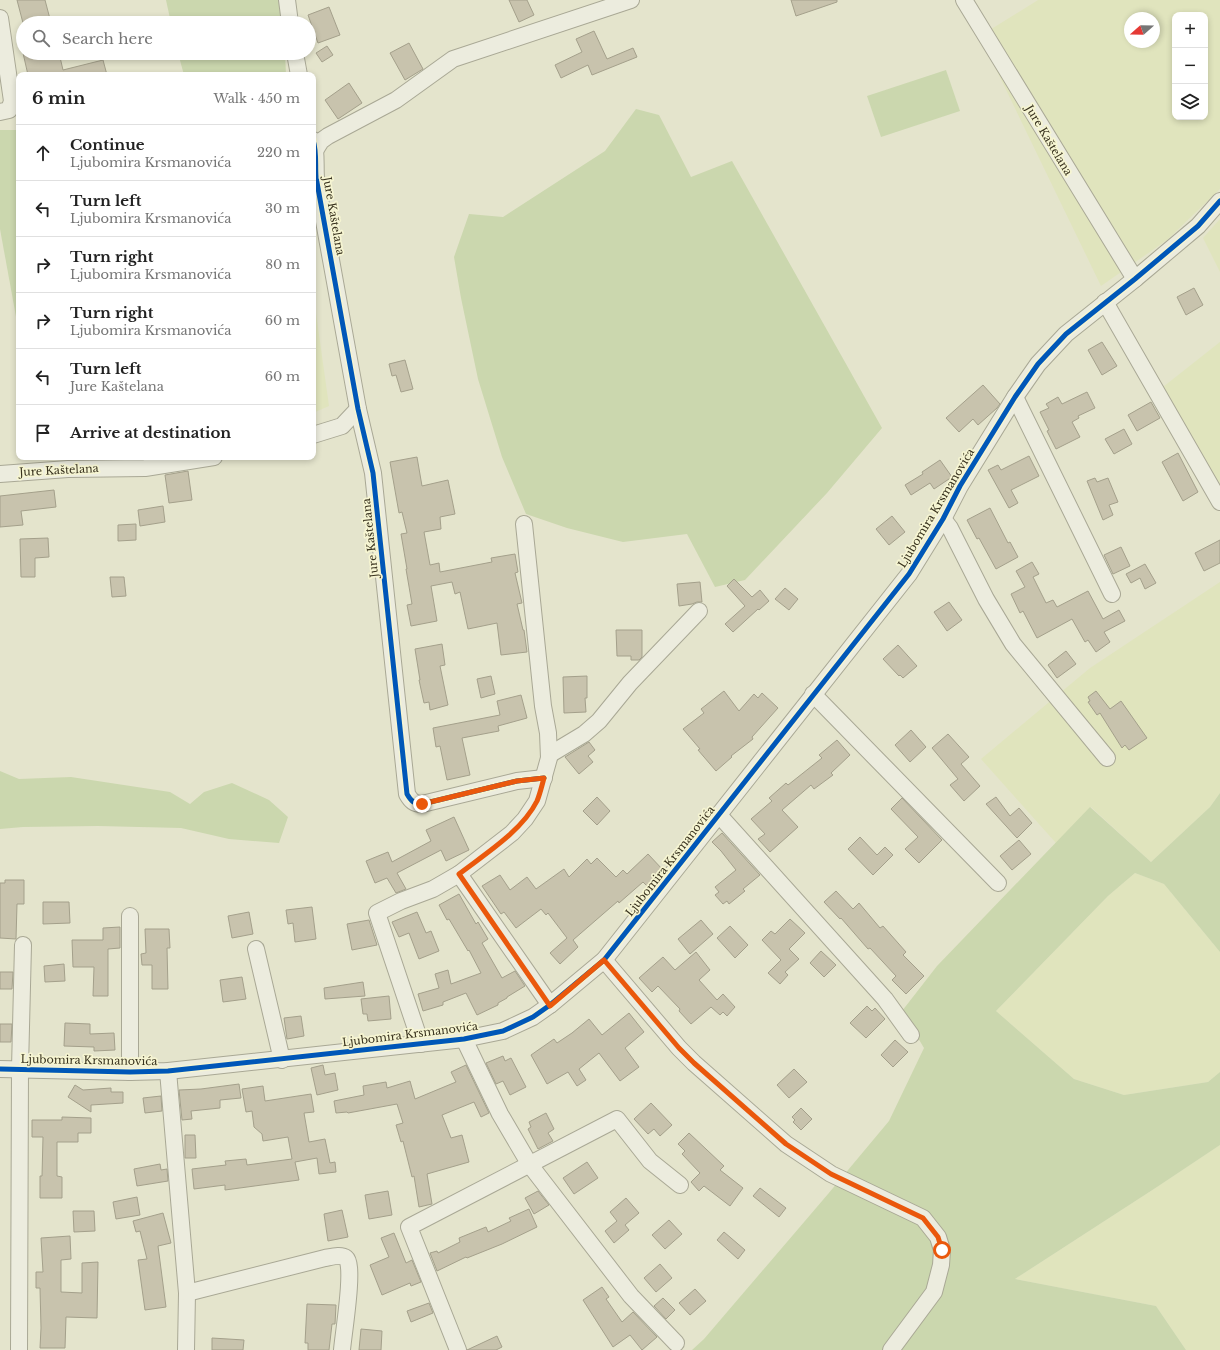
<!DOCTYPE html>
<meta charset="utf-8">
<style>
body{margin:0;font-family:"Libre Baskerville",serif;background:#f2f2f2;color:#222}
.controls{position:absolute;right:12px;top:12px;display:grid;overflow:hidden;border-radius:8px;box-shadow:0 2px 6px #0003}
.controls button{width:36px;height:36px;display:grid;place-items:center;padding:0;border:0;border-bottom:1px solid #e0e0e0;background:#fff;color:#222;font:20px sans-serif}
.compass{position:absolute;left:1124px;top:12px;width:36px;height:36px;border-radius:50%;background:#fff;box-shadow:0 2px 6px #0003;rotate:250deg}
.stop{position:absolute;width:12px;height:12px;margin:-9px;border:3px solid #ea580c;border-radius:50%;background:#fff}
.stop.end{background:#ea580c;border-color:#fff;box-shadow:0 1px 4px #0008}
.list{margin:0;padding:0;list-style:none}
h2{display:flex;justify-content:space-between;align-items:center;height:52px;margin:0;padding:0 16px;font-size:17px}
h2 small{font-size:13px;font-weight:400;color:#767676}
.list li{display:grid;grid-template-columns:26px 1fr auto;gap:12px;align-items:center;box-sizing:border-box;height:56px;padding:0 16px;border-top:1px solid #e0e0e0}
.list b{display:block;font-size:15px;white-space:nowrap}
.list p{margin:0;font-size:13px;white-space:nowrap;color:#767676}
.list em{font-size:13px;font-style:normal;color:#767676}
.icon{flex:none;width:22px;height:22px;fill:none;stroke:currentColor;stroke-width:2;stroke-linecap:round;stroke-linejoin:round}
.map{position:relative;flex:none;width:1220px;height:1350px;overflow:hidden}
.search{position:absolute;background:#fff;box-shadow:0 2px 6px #0003;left:16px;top:16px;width:300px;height:44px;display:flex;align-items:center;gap:10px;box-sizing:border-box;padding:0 14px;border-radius:22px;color:#767676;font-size:15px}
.panel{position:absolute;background:#fff;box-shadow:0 2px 6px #0003;left:16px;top:72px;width:300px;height:388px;border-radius:8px}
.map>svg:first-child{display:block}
.farmland{fill:#e0e4bd;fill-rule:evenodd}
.green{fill:#cbd7ae}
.building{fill:#c8c3ad;stroke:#a4a08b}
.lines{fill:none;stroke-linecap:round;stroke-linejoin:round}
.street-casing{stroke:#a9a895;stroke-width:18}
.street{stroke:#ececde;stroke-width:16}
.cycleway-casing{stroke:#f6f5d2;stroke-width:8}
.cycleway{stroke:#0057b8;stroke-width:5}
.route{stroke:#ea580c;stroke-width:5}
.labels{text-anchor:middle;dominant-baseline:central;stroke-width:3.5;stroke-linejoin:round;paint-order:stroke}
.street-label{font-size:11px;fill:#38321e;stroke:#f6f5d2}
</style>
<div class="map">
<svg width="1220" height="1350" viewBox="0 0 1220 1350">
<rect width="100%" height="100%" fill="#e4e4cc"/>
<g class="farmland">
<path d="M1038 0H1220V189L1167 240 1101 286 980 36ZM1175 15H1205V117H1175ZM1130 18H1154V42H1130Z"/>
<polygon points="1220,219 1220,272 1203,238"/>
<polygon points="313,292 329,406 313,413"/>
<polygon points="1220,342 1220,490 1163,387"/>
<polygon points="1220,582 1220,793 1210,807 1151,862 1091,807 1056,843 981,759 1090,668"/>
<polygon points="1135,873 1164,884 1220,952 1220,1072 1208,1082 1124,1095 1074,1079 996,1011 1108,896"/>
<polygon points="1220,1145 1220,1350 1186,1350 1156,1306 1015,1279 1157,1187"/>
</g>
<g class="green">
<polygon points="166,0 279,0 281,23 171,23"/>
<polygon points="178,53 285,53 286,75 184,75"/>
<polygon points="946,70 960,111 881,137 867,96"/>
<polygon points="636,109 659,115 691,177 732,161 882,428 827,493 745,580 715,587 687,534 623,542 567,528 526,514 502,457 478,379 461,298 454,257 469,214 503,217 605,151"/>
<polygon points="0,130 19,130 19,333 0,229"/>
<polygon points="0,771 19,779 71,777 170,792 190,804 204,792 232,783 269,800 288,817 279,843 229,839 181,828 98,826 23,827 0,829"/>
<polygon points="1220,793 1220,952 1164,884 1135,873 1108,896 996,1011 1074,1079 1124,1095 1208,1082 1220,1072 1220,1145 1157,1187 1015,1279 1156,1306 1186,1350 692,1350 704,1339 828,1194 889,1121 924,1048 902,1011 937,966 1090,807 1151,862 1210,807"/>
</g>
<g class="building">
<polygon points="17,0 45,0 50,19 43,20 44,23 23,23"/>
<polygon points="509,0 527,0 534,15 519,22"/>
<polygon points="791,0 837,0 837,2 796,16"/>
<polygon points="329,7 340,35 318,43 308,15"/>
<polygon points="594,31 607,59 633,48 637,57 592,75 588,65 561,78 555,65 582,52 576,39"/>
<polygon points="409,43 423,69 405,80 390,53"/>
<polygon points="327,46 333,55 322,62 316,53"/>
<polygon points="23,53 59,53 63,70 103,60 107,75 28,75"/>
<polygon points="349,83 362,103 338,119 325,100"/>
<polygon points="1194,288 1203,305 1186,315 1177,297"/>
<polygon points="1102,342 1117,366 1102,375 1088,350"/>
<polygon points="405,360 413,389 401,392 396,375 392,376 389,364"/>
<polygon points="983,385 1000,404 997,408 978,425 973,419 959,432 946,418"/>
<polygon points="1087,392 1095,408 1078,416 1079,418 1072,422 1080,437 1056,449 1047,431 1049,430 1040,412 1049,408 1046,404 1058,397 1062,404"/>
<polygon points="1151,402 1160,418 1137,431 1128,415"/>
<polygon points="1124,429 1132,444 1114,454 1105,439"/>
<polygon points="1178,453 1198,492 1183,501 1162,462"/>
<polygon points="1029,456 1039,476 1011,490 1018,503 1009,508 988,470 998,465 1001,470"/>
<polygon points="417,457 422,486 448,480 455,514 440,517 441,529 424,532 430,565 439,563 440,572 492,562 491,558 515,554 518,572 515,573 522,603 517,604 523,630 524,630 527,652 501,655 497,623 468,629 460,592 455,594 452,582 431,586 437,621 411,626 407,605 412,604 406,569 407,569 401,534 407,533 402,512 399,513 390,462"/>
<polygon points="940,460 952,477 934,489 930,483 911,495 905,485 923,474 922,472"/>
<polygon points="188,471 192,500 169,503 165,475"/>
<polygon points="1095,478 1097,482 1108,478 1118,502 1109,505 1113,515 1103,520 1087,481"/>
<polygon points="54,490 56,507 21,511 23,525 0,527 0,496"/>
<polygon points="163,506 165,522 140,526 138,510"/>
<polygon points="990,508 1008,543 1010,542 1018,557 996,569 979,538 977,539 967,520"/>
<polygon points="892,516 905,532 889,545 876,529"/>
<polygon points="136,524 136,540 118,541 118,525"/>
<polygon points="48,538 49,557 35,558 35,577 21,577 20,539"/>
<polygon points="1220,540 1220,563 1204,571 1195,553"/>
<polygon points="1121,547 1130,566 1113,574 1104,555"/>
<polygon points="1032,562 1039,574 1033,577 1046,603 1053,600 1057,607 1088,591 1103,619 1119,610 1125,621 1104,632 1110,642 1096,652 1088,640 1085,642 1072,619 1037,638 1023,611 1020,613 1011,594 1025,587 1016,571"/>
<polygon points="1145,564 1156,583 1145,589 1140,578 1131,583 1126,574"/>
<polygon points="110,577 124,577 126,596 112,597"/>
<polygon points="734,579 752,597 760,590 769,601 759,610 758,609 733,632 725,624 745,606 727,586"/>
<polygon points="700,582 702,602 697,602 692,604 679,606 677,584"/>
<polygon points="785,588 798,599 789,610 775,599"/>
<polygon points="949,602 962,620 947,631 934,612"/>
<polygon points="616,630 642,630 642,657 639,660 631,660 631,656 617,656"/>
<polygon points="442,644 445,665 440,666 448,705 430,710 429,702 424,703 419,680 420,680 415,649"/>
<polygon points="898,645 917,666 903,678 900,675 899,676 883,659"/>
<polygon points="1066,651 1076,664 1057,678 1048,665"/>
<polygon points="491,676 495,694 481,698 477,679"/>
<polygon points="587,676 587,698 585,698 586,712 564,713 563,677"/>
<polygon points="724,691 739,711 754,694 758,698 762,693 778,708 752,737 753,739 731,756 732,757 716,771 698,750 700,749 683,729 704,713 701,709"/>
<polygon points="1096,691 1110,709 1121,701 1147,738 1129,750 1125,745 1122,748 1100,713 1097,715 1088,702 1090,701 1088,697"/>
<polygon points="521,695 527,718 498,726 499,731 462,738 470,775 447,780 440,746 436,747 433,728 500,715 497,701"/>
<polygon points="911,730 926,747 910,762 895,745"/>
<polygon points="948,734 969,757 961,764 980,786 964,801 950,785 958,779 932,748"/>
<polygon points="837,740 850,755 831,773 833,775 814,789 811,785 782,810 798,827 770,852 758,839 765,834 751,819 772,801 769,798 786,783 788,785 822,758 819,755"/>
<polygon points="589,742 595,750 588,756 593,762 579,774 565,757"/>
<polygon points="597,797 610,811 597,825 583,811"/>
<polygon points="996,797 1010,816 1019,808 1032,823 1017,838 986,804"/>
<polygon points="902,798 942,840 919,863 905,849 918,837 891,809"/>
<polygon points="454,817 469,850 446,861 441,850 397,873 406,889 396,893 387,878 375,883 366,861 388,852 392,862 431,841 426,830"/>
<polygon points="722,833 760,875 743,889 745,891 729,904 727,901 723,904 715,895 719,892 715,887 736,870 721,851 712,842"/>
<polygon points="860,837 877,855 885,847 893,855 873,875 848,849"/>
<polygon points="1019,840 1031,854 1012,870 1000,856"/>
<polygon points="648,854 663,870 657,878 648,887 643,882 619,903 618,901 573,940 578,947 560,964 550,953 567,938 548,913 546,915 541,909 516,928 504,912 501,914 482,886 500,875 510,890 527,877 536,889 564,869 569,877 587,859 591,864 597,858 616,877 623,870 627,874"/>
<polygon points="5,880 24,880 24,904 17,904 16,939 0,938 0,883 5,883"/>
<polygon points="836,891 853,909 859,903 880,928 883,926 906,952 903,955 924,976 906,994 892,980 896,976 870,948 868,949 841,918 840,919 824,902"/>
<polygon points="459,894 476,924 478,922 488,939 482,943 502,978 515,971 525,986 507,997 507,998 498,1003 498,1005 477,1015 466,993 443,1002 443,1005 423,1011 418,994 439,988 435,974 448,970 451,984 481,973 469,950 468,951 449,919 447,920 439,905"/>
<polygon points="43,902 69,902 70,923 43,924"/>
<polygon points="312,907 316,939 295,942 293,923 288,924 286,910"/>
<polygon points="249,912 253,934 232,938 228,916"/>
<polygon points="417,912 426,933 431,931 439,951 419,959 409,933 399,937 392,922"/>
<polygon points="790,919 805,933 789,949 799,959 785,972 788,975 780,984 768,973 781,960 762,940 771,931 775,934"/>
<polygon points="369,920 377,945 352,950 347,924"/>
<polygon points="701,920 713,934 690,954 678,939"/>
<polygon points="730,926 748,945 735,958 717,938"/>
<polygon points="120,927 120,948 108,949 108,996 93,996 94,967 73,967 72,940 103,940 103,928"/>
<polygon points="145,929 169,929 170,948 167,948 168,989 152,989 152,965 142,965 141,954 146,953"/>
<polygon points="821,951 836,965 824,977 810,963"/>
<polygon points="696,952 710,970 699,980 717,1000 723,994 735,1007 727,1016 723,1012 720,1015 711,1007 691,1024 679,1011 680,1009 658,986 652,992 639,978 663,957 675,970"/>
<polygon points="64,964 65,981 45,982 44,966"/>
<polygon points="0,972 13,972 12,989 0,989"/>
<polygon points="242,977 246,999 223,1002 220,980"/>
<polygon points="363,982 365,996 325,999 324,988"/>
<polygon points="389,996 391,1019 368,1021 367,1014 363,1014 361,999"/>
<polygon points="867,1006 872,1011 875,1008 885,1019 866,1038 850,1023"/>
<polygon points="629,1013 644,1032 625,1048 639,1067 620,1081 599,1053 579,1069 586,1080 577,1086 568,1072 547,1084 531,1055 554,1039 557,1043 572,1033 589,1019 602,1035"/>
<polygon points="301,1016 304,1036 287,1039 284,1018"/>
<polygon points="65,1023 90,1024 90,1034 114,1033 115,1050 94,1051 94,1047 64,1046"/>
<polygon points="0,1024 12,1024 11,1042 0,1042"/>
<polygon points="895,1040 908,1052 893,1067 881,1055"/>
<polygon points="503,1056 505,1061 511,1058 526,1087 510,1095 503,1081 496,1084 486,1063"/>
<polygon points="323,1065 325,1075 335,1073 338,1090 317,1095 311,1068"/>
<polygon points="466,1065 489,1113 481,1117 474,1102 442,1115 451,1138 462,1135 469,1162 427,1174 432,1204 419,1207 414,1176 412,1177 403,1141 401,1142 396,1125 403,1123 397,1104 348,1113 347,1112 336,1113 334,1101 364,1095 363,1086 386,1082 387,1088 410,1081 415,1099 456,1082 451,1072"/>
<polygon points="794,1069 807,1082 789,1098 777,1085"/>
<polygon points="239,1084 241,1098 220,1100 220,1108 191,1111 192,1119 182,1120 179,1090 201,1089"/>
<polygon points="75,1085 83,1090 111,1088 111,1092 123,1092 123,1103 91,1105 91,1112 68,1097"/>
<polygon points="263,1086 265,1101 311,1094 314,1112 304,1113 309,1142 325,1139 330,1163 335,1162 336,1172 319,1174 317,1158 295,1162 299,1180 225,1190 225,1185 194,1189 192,1169 226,1165 225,1161 246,1159 247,1165 292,1159 288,1137 263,1141 262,1134 254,1127 252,1111 246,1112 242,1089"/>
<polygon points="161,1096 162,1111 145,1113 143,1098"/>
<polygon points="651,1103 672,1125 660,1136 654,1129 648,1134 634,1119"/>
<polygon points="801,1108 812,1119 801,1130 793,1122 795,1120 792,1117"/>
<polygon points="546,1113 554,1129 548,1133 553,1141 538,1149 528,1129 531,1127 529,1122"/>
<polygon points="62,1117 91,1118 91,1133 78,1133 78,1142 57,1142 57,1176 62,1177 62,1198 40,1198 40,1176 42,1176 43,1137 32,1137 32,1120 62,1120"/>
<polygon points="689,1133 724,1166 720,1170 743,1188 730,1206 704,1186 699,1191 691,1182 700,1173 682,1154 685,1151 678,1144"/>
<polygon points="185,1135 195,1135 196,1158 185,1158"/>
<polygon points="587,1162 598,1178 574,1194 563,1178"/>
<polygon points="160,1164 161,1170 167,1169 168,1181 137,1186 134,1169"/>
<polygon points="760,1188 786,1208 779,1217 753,1196"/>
<polygon points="388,1191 392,1215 369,1219 365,1195"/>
<polygon points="538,1191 549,1205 534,1214 525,1198"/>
<polygon points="137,1197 140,1215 116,1219 113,1202"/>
<polygon points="626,1198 639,1213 625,1225 629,1230 614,1243 605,1231 617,1221 610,1212"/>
<polygon points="529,1209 537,1227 502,1244 467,1258 466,1257 437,1271 430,1253 437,1251 438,1253 460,1242 459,1238 486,1227 488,1232 511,1221 509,1218"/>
<polygon points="342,1210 348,1237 328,1241 324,1214"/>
<polygon points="73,1211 94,1211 95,1231 74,1232"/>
<polygon points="163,1213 171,1243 158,1246 166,1307 145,1310 138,1260 147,1259 140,1231 136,1232 133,1221"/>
<polygon points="669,1220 682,1234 665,1249 652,1235"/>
<polygon points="724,1232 745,1250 738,1259 717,1240"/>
<polygon points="394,1233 406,1263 412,1260 421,1282 411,1286 410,1283 382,1295 370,1265 389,1257 381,1238"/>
<polygon points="70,1236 71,1259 61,1260 61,1292 82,1293 82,1263 98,1262 97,1318 66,1317 65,1348 40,1348 41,1328 40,1288 36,1288 36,1272 43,1272 41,1238"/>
<polygon points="660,1264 672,1278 656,1292 644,1278"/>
<polygon points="602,1287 609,1297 606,1299 622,1322 633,1312 657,1337 642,1350 630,1335 613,1347 583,1300"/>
<polygon points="695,1289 706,1301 690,1315 679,1303"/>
<polygon points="663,1298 675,1310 666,1319 654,1306"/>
<polygon points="429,1303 433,1313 411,1322 407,1311"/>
<polygon points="307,1304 336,1305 335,1324 332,1324 329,1350 308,1350 308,1343 305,1343"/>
<polygon points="361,1329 382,1331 381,1350 359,1350"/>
<polygon points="497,1336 502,1347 496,1350 467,1350"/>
<polygon points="212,1338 244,1340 243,1350 212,1350"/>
</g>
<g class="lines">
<defs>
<g id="street">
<polyline points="287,0 290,23"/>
<polyline points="964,0 1135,279"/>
<polyline points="0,18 12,101 9,110 0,112"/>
<polyline points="295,53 299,75"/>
<path d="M313 140C317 152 315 165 316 177L358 409 373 473 407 794C411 801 414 804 422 804L517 781 544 778"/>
<polyline points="316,149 321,141 328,136 396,100 453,59 631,0"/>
<polyline points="1105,302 1220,502"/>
<polyline points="1015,397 1112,594"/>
<polyline points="313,435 342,426 358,409"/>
<polyline points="0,474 68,469 145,468 214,457"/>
<polyline points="943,519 950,528 986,599 1013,644 1107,758"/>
<polyline points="524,524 543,706 548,733 549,758 537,801 525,819 512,833 459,874 550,1005"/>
<polyline points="813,694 998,883"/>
<polyline points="549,755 584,734 599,721 630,683 699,611"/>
<polyline points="719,815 885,999 911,1035"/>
<polyline points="130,916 130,1072"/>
<polyline points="256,949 282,1060"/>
<polyline points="604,960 679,1048 694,1063 786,1144 831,1174 923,1218 938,1237 942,1250 941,1265 934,1292 891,1350"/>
<polyline points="464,1039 500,1114 530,1165 631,1296 676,1343"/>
<polyline points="421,1044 377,913 401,901 433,889 459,874"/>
<polyline points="0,1069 130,1072 168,1071 464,1039 503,1031 533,1017 550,1005 604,960 909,574 943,519 960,486 1015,397 1038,364 1066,334 1135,279 1198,226 1220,201"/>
<polyline points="168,1071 187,1293 186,1350"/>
<path d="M187 1293 325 1258C331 1257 341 1254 346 1258 355 1265 343 1336 342 1350"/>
<polyline points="19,1350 20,1068 23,945"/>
<polyline points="458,1350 409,1227 617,1119 650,1161 680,1185"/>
</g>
</defs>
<use href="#street" class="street-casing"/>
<use href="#street" class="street"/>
<defs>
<g id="cycleway">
<path d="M313 140C317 152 315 165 316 177L358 409 373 473 407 794C411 801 414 804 422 804L517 781 544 778"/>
<polyline points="0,1069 130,1072 168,1071 464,1039 503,1031 533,1017 550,1005 604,960 909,574 943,519 960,486 1015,397 1038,364 1066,334 1135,279 1198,226 1220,201"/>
</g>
</defs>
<use href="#cycleway" class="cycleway-casing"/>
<use href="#cycleway" class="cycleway"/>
</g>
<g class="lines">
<path class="route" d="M422 804 517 781 544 778C542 785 540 794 537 801 522 831 485 854 459 874L550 1006 604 960 679 1048 694 1063 786 1144 831 1174 923 1218 938 1237 942 1250"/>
</g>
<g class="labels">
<g class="street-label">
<text transform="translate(1049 140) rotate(59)">Jure Kaštelana</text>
<text transform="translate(334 216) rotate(80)">Jure Kaštelana</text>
<text transform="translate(59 470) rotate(-3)">Jure Kaštelana</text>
<text transform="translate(936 508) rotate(-59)">Ljubomira Krsmanovića</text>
<text transform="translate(370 538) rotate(-96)">Jure Kaštelana</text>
<text transform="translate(670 861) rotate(-52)">Ljubomira Krsmanovića</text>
<text transform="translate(410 1034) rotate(-7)">Ljubomira Krsmanovića</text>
<text transform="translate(89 1060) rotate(1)">Ljubomira Krsmanovića</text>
</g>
</g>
</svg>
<div class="controls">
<button>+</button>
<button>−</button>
<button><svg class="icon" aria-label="layers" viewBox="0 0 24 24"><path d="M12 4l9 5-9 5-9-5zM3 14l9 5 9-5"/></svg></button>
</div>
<svg class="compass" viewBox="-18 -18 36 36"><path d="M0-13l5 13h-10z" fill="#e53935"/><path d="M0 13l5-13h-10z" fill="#767676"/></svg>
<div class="stop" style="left:942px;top:1250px"></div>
<div class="stop end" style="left:422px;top:804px"></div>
<div class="search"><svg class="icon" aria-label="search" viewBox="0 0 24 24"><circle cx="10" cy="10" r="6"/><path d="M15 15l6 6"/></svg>Search here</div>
<section class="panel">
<h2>6 min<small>Walk · 450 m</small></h2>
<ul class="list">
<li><svg class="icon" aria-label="ahead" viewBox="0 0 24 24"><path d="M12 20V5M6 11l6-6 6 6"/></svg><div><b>Continue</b><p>Ljubomira Krsmanovića</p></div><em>220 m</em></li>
<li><svg class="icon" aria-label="left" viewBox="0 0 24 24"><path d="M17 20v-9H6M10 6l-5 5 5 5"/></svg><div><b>Turn left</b><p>Ljubomira Krsmanovića</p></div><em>30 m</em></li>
<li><svg class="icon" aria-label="right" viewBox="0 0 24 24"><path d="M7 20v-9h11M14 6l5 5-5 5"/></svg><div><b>Turn right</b><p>Ljubomira Krsmanovića</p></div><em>80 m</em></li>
<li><svg class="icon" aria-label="right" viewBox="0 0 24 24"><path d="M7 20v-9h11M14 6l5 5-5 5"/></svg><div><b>Turn right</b><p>Ljubomira Krsmanovića</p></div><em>60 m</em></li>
<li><svg class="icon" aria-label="left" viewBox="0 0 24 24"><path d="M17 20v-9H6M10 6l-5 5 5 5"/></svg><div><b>Turn left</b><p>Jure Kaštelana</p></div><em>60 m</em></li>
<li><svg class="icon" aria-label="arrive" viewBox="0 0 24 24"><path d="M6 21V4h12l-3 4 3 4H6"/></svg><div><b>Arrive at destination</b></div></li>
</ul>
</section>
</div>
